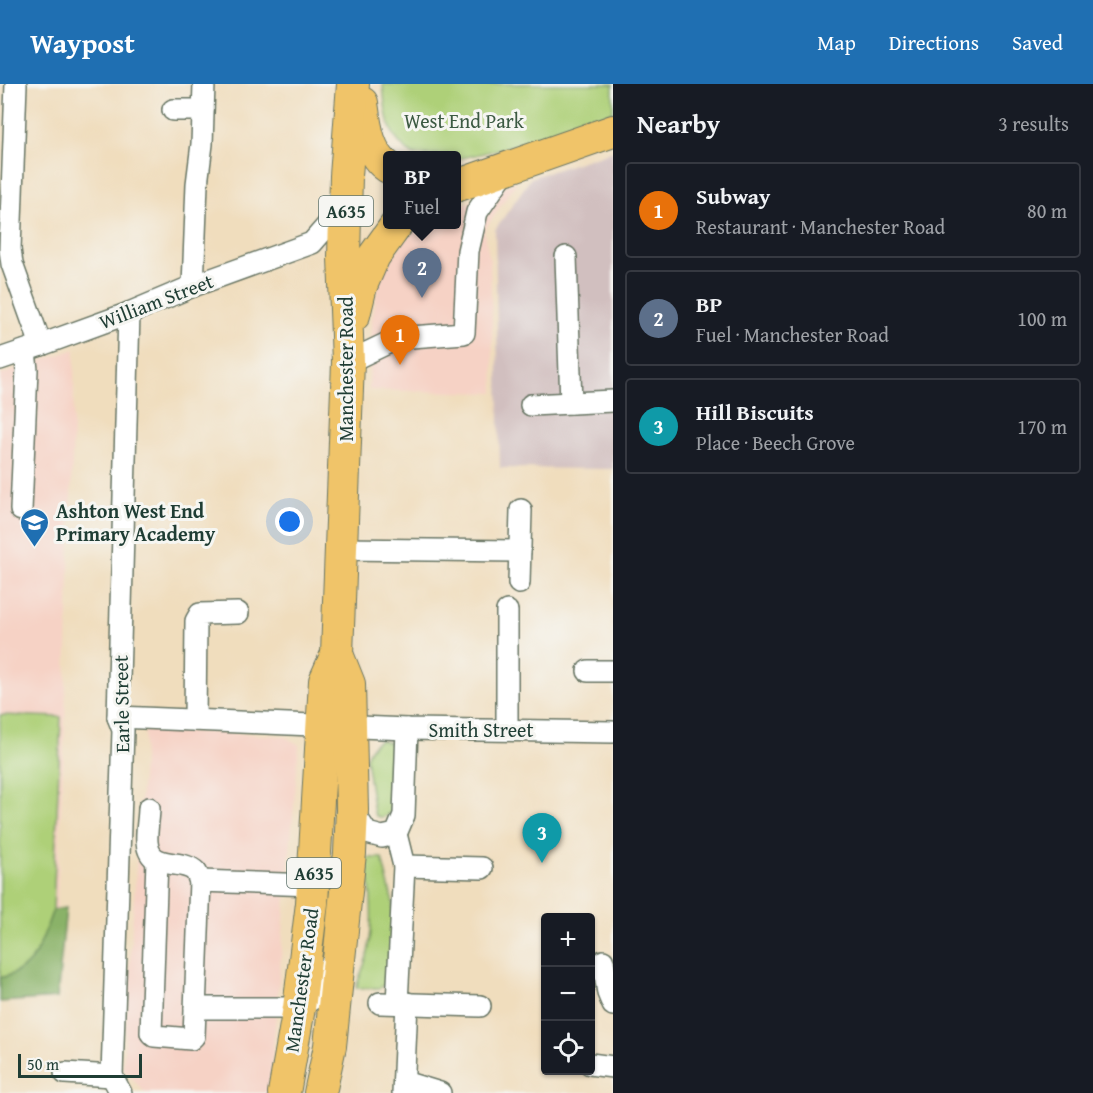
<!DOCTYPE html>
<meta charset="utf-8">
<style>
body{margin:0;font-family:"Gentium Book Plus",serif;background:#242831;color:#f1f3f6}
.controls{position:absolute;right:18px;bottom:18px;display:grid;overflow:hidden;border-radius:6px;box-shadow:0 2px 4px #0004}
.controls button{width:54px;height:54px;display:grid;place-items:center;padding:0;border:0;border-bottom:2px solid #363941;background:#171b24;color:#f1f3f6;font:30px sans-serif}
.scale{position:absolute;left:18px;bottom:15px;width:124px;box-sizing:border-box;padding-left:6px;border:3px solid #1f3d34;border-top:0;font-size:16px;line-height:21px;white-space:nowrap;color:#1f3d34;-webkit-text-stroke:4px #f6f6f2;paint-order:stroke}
.you{position:absolute;left:290px;top:438px;width:21px;height:21px;margin:-15px;border:4px solid #fff;border-radius:50%;background:#1a73e8;box-shadow:0 0 0 9px #1a73e833}
.badge{display:grid;place-items:center;width:39px;height:39px;border-radius:50%;background:#1f6fb2;color:#fff;font-size:20px;font-weight:700}
.pin{position:absolute;translate:-50% -50px;filter:drop-shadow(0 2px 3px #0008)}
.pin::after{content:'';position:absolute;top:32px;width:21px;height:18px;background:inherit;clip-path:polygon(0 0,100% 0,50% 100%)}
.popup{position:absolute;left:383px;top:67px;width:78px;height:78px;box-sizing:border-box;display:grid;place-content:center;border-radius:6px;background:#171b24;filter:drop-shadow(0 2px 4px #0005);font-size:20px;white-space:nowrap;color:#9ea1a6}
.popup b{font-size:22px;color:#f1f3f6}
.popup::after{content:'';position:absolute;left:50%;top:100%;margin-left:-12px;border:12px solid transparent;border-top-color:#171b24}
.list{margin:0;padding:0;list-style:none}
h2{display:flex;justify-content:space-between;align-items:center;height:78px;margin:0;padding:0 24px;font-size:26px}
h2 small{font-size:20px;font-weight:400;color:#9ea1a6}
.list li{display:grid;grid-template-columns:39px 1fr auto;gap:18px;align-items:center;box-sizing:border-box;height:96px;margin:0 12px 12px;padding:0 12px;border:2px solid #363941;border-radius:6px}
.list b{display:block;font-size:22px;white-space:nowrap}
.list p{margin:0;font-size:20px;white-space:nowrap;color:#9ea1a6}
.list em{font-size:20px;font-style:normal;color:#9ea1a6}
.icon{flex:none;width:33px;height:33px;fill:none;stroke:currentColor;stroke-width:2;stroke-linecap:round;stroke-linejoin:round}
.map{position:relative;flex:none;width:613px;height:1009px;overflow:hidden}
header{display:flex;align-items:center;gap:36px;box-sizing:border-box;height:84px;padding:0 30px;background:#1f6fb2;color:#fff}
header strong{font-size:28px}
nav{display:flex;gap:33px;margin-inline-start:auto;font-size:21px}
main{display:flex}
aside{flex:1;background:#171b24}
.map>svg:first-child{display:block}
.built{fill:#f6d2c5}
.industrial{fill:#d1bfbf}
.green{fill:#aed078;stroke:#668656;stroke-width:1.5}
.forest{fill:#8ab268;stroke:#54784e;stroke-width:1.5}
.lines{fill:none;stroke-linecap:round;stroke-linejoin:round}
.minor-casing{stroke:#687564;stroke-width:24}
.highway-casing{stroke:#687564;stroke-width:34}
.minor{stroke:#fff;stroke-width:21}
.highway{stroke:#f0c469;stroke-width:32}
.labels{text-anchor:middle;dominant-baseline:central;stroke-width:6;stroke-linejoin:round;paint-order:stroke}
.shield{fill:#f6f6f2;stroke:#60746d;stroke-width:1.5}
.shield-label{font-size:18px;font-weight:bold;fill:#1f3d34}
.park-label{font-size:20px;fill:#3c5a42;stroke:#f6f6f2}
.street-label{font-size:20px;fill:#1f3d34;stroke:#f6f6f2}
.poi-label{font-size:20px;font-weight:bold;fill:#1f3d34;stroke:#f6f6f2;text-anchor:start}
</style>
<header>
<strong>Waypost</strong>
<nav><a>Map</a><a>Directions</a><a>Saved</a></nav>
</header>
<main>
<div class="map">
<svg width="613" height="1009" viewBox="0 0 613 1009">
<rect width="100%" height="100%" fill="#f6f6f2"/>
<filter id="ink" filterUnits="userSpaceOnUse"><feTurbulence type="fractalNoise" baseFrequency=".0167" numOctaves="2"/><feDisplacementMap in="SourceGraphic" scale="12" xChannelSelector="R" yChannelSelector="G"/><feConvolveMatrix kernelMatrix="1 2 1 2 8 2 1 2 1" color-interpolation-filters="sRGB"/></filter>
<filter id="wash" filterUnits="userSpaceOnUse"><feTurbulence type="fractalNoise" baseFrequency=".008" numOctaves="4" result="noise"/><feDisplacementMap in="SourceGraphic" scale="24" xChannelSelector="R" yChannelSelector="G"/><feGaussianBlur stdDeviation="1.35" result="paint"/><feColorMatrix in="noise" values="0 0 0 0 0 0 0 0 0 0 0 0 0 0 0 0 0 1.4 0 .05"/><feComposite in="paint" operator="in"/></filter>
<g filter="url(#wash)">
<rect width="100%" height="100%" fill="#f0ddbd"/>
<g class="built">
<polygon points="517,97 484,147 490,176 494,309 369,306 371,241 380,191 416,141 456,140 457,123"/>
<polygon points="75,265 65,638 53,902 0,905 0,291"/>
<polygon points="145,645 284,652 299,661 270,1002 267,1009 145,1009 123,984"/>
</g>
<polygon class="industrial" points="613,67 613,385 500,384 495,146 531,94"/>
<g class="green">
<path d="M383 0H613V28C561 47 511 64 457 75L456 71H414C387 55 385 29 383 0Z"/>
<polygon points="0,631 61,633 53,826 37,874 16,890 0,894"/>
<path d="M380 656 391 659C396 670 398 716 392 726 389 733 382 734 376 732L374 729 366 674C369 666 372 660 380 656Z"/>
<path d="M366 774H382L393 819 392 886H388L387 899 380 904H356C360 890 367 877 369 863 374 833 371 803 366 774Z"/>
</g>
<path class="forest" d="M66 824 57 914 0 918V894C38 886 40 858 53 826Z"/>
</g>
<g filter="url(#ink)">
<g class="lines">
<defs>
<g id="minor">
<polyline points="16,0 10,165 12,180 41,261"/>
<polyline points="173,26 203,26"/>
<polyline points="566,173 571,319"/>
<polyline points="193,202 197,100 202,60 204,0"/>
<polyline points="0,275 41,261 129,229 193,202 312,159 346,120"/>
<polyline points="348,278 398,254 464,249 468,167 477,128 507,84"/>
<polyline points="531,321 613,317"/>
<polyline points="21,426 27,286 25,267"/>
<polyline points="342,465 520,467"/>
<polyline points="519,499 521,426"/>
<polyline points="588,587 613,587"/>
<polyline points="118,633 407,645 613,648"/>
<polyline points="195,636 196,537 200,530 238,529"/>
<polyline points="507,645 507,527"/>
<path d="M149 724C149 735 146 747 147 758 150 789 182 773 196 788 198 791 198 794 200 797"/>
<polyline points="352,726 367,749 382,753 396,750 404,731 407,645"/>
<polyline points="396,750 404,782 397,919"/>
<polyline points="157,776 151,949 154,952 191,955 194,952 200,797 313,801"/>
<polyline points="404,782 482,784"/>
<polyline points="603,877 608,909 613,921"/>
<polyline points="380,919 480,922"/>
<polyline points="195,924 299,924 312,915 334,875"/>
<polyline points="590,980 613,983"/>
<polyline points="65,989 112,992"/>
<polyline points="404,998 440,1009"/>
<polyline points="121,1009 112,992 123,646 118,633 129,229"/>
<polyline points="403,1009 407,919"/>
</g>
<g id="highway">
<path d="M362 19C365 41 368 70 388 83"/>
<polyline points="456,102 613,47"/>
<polyline points="354,231 361,202 374,172 397,140"/>
<polyline points="284,1009 299,924 312,819 325,597 337,570 348,278 344,173 346,92 353,0"/>
<polyline points="320,1009 330,962 350,769 352,726 349,600 337,570"/>
</g>
</defs>
<use href="#minor" class="minor-casing"/>
<use href="#highway" class="highway-casing"/>
<use href="#minor" class="minor"/>
<use href="#highway" class="highway"/>
</g>
</g>
<defs>
<symbol id="school-pin" viewBox="-11 -11 22 30"><path d="M0 17L-7.5 6A9.5 9.5 0 1 1 7.5 6Z" fill="#1f6fb2" stroke="#f6f6f2"/><path d="M0-5L7-2L0 1L-7-2ZM-4 1L0 2.5L4 1V4Q0 6-4 4Z" fill="#fff"/></symbol>
</defs>
<g fill-rule="evenodd">
<use href="#school-pin" x="18" y="422" width="33" height="45"/>
</g>
<g class="labels">
<g class="shield">
<rect x="319" y="112" width="54" height="30" rx="4.5"/>
<rect x="287" y="774" width="54" height="30" rx="4.5"/>
</g>
<g class="shield-label">
<text x="346" y="127">A635</text>
<text x="314" y="789">A635</text>
</g>
<g class="park-label">
<text x="464" y="36">West End Park</text>
</g>
<g class="street-label">
<text transform="translate(156 217) rotate(-21)">William Street</text>
<text transform="translate(345 285) rotate(-90)">Manchester Road</text>
<text transform="translate(121 620) rotate(-91)">Earle Street</text>
<text x="481" y="645">Smith Street</text>
<text transform="translate(301 896) rotate(-82)">Manchester Road</text>
</g>
<g class="poi-label">
<text x="56" y="426">Ashton West End<tspan x="56" dy="23">Primary Academy</tspan></text>
</g>
</g>
</svg>
<div class="controls">
<button>+</button>
<button>−</button>
<button><svg class="icon" aria-label="locate" viewBox="0 0 24 24"><circle cx="12" cy="12" r="6"/><path d="M12 2v4M12 18v4M2 12h4M18 12h4"/></svg></button>
</div>
<div class="scale">50 m</div>
<div class="you"></div>
<div class="pin badge" style="left:400px;top:281px;background:#e8710a">1</div>
<div class="pin badge" style="left:422px;top:214px;background:#5c6f8a">2</div>
<div class="popup"><b>BP</b>Fuel</div>
<div class="pin badge" style="left:542px;top:779px;background:#0f9aa8">3</div>
</div>
<aside>
<h2>Nearby<small>3 results</small></h2>
<ul class="list">
<li><span class="badge" style="background:#e8710a">1</span><div><b>Subway</b><p>Restaurant · Manchester Road</p></div><em>80 m</em></li>
<li><span class="badge" style="background:#5c6f8a">2</span><div><b>BP</b><p>Fuel · Manchester Road</p></div><em>100 m</em></li>
<li><span class="badge" style="background:#0f9aa8">3</span><div><b>Hill Biscuits</b><p>Place · Beech Grove</p></div><em>170 m</em></li>
</ul>
</aside>
</main>
